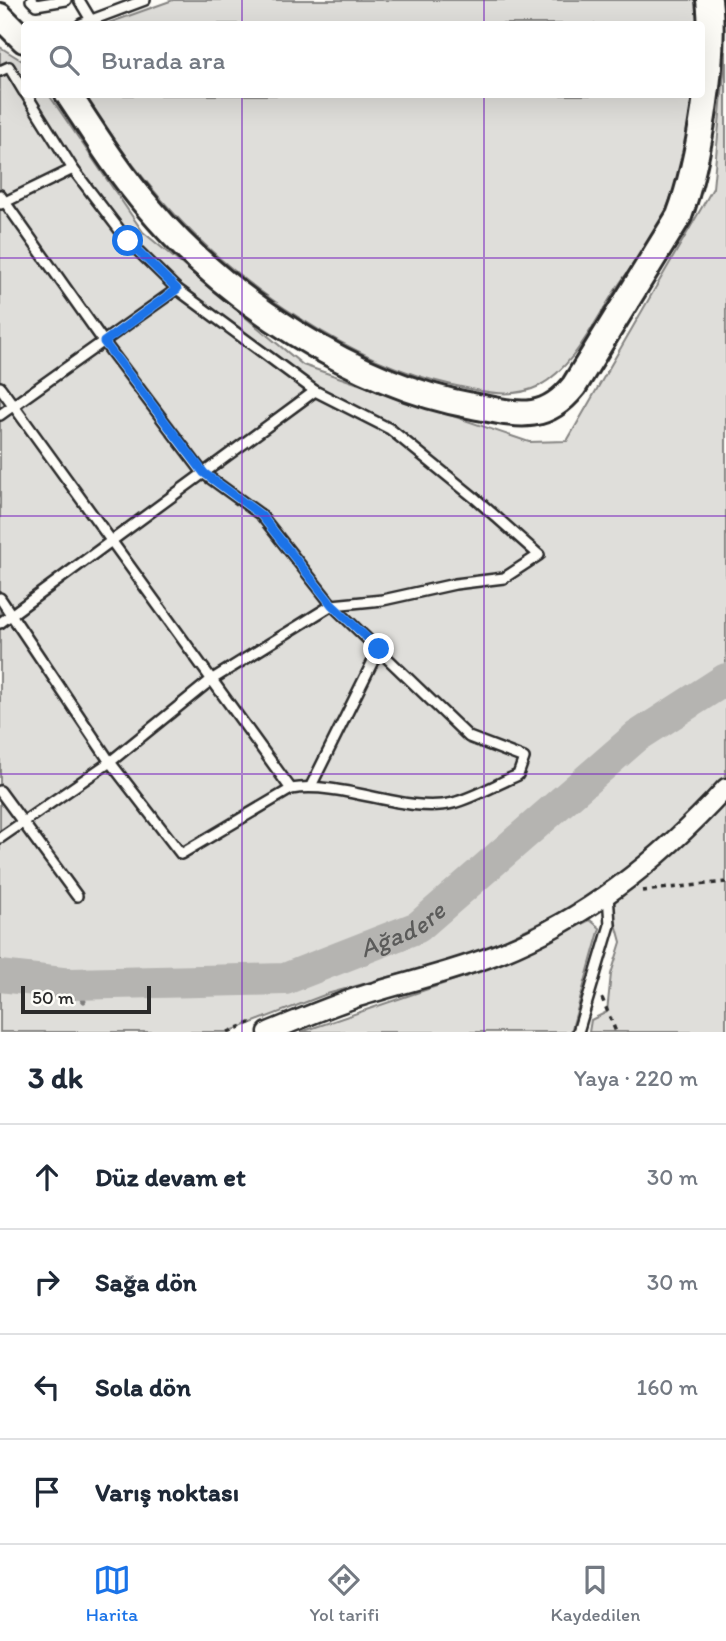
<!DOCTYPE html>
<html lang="tr">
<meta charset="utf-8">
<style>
body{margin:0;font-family:Itim,sans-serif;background:#f6f6f7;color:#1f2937}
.scale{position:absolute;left:21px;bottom:18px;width:130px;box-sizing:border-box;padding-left:7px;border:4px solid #2b2b2b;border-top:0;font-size:19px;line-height:24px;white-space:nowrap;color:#2b2b2b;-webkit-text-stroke:5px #fdfcf7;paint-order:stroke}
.stop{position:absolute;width:21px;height:21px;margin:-16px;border:5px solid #1a73e8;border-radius:50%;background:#fff}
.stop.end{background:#1a73e8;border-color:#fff;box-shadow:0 2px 7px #0008}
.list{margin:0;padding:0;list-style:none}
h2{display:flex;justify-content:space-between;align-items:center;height:91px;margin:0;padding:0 28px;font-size:30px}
h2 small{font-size:23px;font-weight:400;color:#747a83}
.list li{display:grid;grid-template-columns:46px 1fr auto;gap:21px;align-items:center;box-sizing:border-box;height:105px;padding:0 28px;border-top:2px solid #e0e1e3}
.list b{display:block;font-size:26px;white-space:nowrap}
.list em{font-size:23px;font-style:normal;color:#747a83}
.icon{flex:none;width:38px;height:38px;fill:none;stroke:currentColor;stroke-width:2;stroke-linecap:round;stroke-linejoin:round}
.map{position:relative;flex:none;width:726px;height:1032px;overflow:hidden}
.search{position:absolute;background:#fff;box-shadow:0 7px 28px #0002;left:21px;right:21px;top:21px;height:77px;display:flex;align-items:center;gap:18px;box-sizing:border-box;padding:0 24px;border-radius:7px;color:#747a83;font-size:26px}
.sheet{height:511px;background:#fff}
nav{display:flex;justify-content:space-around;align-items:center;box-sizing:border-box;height:98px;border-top:2px solid #e0e1e3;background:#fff;font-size:19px;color:#747a83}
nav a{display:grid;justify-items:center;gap:4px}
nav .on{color:#1a73e8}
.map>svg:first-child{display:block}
.green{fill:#dfdeda;stroke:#858482;stroke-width:2}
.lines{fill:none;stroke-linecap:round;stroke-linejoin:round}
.stream{stroke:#7e7d7b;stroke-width:5}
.river{stroke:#b5b4b1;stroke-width:32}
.service-casing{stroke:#2b2b2b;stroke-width:14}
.minor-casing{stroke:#2b2b2b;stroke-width:23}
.secondary-casing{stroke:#2b2b2b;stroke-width:30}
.path{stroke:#2b2b2b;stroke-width:3.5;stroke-dasharray:5 5;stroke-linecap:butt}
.service{stroke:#fdfcf7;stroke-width:9}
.minor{stroke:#fdfcf7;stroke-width:18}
.secondary{stroke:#fdfcf7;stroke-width:24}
.route{stroke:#1a73e8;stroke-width:9}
.grid{fill:none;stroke:#7b2cbf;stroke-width:2;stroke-opacity:0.55}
.labels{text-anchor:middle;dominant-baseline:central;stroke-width:7;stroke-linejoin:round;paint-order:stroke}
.water-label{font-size:26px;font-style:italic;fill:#5b5b5a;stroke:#fdfcf7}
</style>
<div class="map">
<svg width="726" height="1032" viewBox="0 0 726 1032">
<rect width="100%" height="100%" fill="#fdfcf7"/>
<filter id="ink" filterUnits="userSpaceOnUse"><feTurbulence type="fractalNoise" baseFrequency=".0143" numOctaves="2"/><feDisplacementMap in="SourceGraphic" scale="14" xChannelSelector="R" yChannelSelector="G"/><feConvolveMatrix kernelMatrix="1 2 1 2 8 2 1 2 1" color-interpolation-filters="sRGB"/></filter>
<g filter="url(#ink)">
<g class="green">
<polygon points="173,0 698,0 700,24 106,24"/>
<polygon points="0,47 24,62 24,94 49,95 143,232 303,365 529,442 567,441 713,188 726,51 726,1032 589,1032 591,1020 607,1012 611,974 621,942 608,894 586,900 480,952 327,994 228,1032 0,1032"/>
<path d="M83 95H694C687 136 681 178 663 217 650 243 630 268 614 292 594 323 573 368 539 386 511 400 480 391 452 385 351 363 237 285 169 208 137 173 110 133 83 95Z"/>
<polygon points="590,920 600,928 571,1032 301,1032 484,970"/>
</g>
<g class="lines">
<polyline class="stream" points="71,984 84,1001"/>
<path class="river" id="s1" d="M0 976 71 984 285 979 418 927 636 737 726 679"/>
<defs>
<g id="service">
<polyline points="31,0 36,5 66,0"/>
<polyline points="79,0 91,20"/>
<polyline points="81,24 145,0"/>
<polyline points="0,71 9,67 24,92"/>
<path d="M0 195 104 342 203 473 261 515 332 605 469 737 524 758 518 775C497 784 475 797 453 803 406 815 342 780 291 789L0 387"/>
<polyline points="1,204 73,169"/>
<polyline points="0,415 177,289"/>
<polyline points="0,598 110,762 181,854 291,789"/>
<polyline points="0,623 315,391"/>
<polyline points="311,786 379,649"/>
<polyline points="0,791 77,896"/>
<polyline points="0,838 110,762 211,680 332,605 383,600 455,584 504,578 539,555 476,499 390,429 315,391 177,289 128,241 73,169 26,94"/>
<polyline points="578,1032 610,925 608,894"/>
</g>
<path id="minor" d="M268 1032C298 1020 328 1007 358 997 405 982 454 972 500 953 588 918 663 857 726 788"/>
<g id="secondary">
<polyline points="0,16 24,40"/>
<path d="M68 94C94 133 118 172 148 207 225 299 355 385 473 406 516 414 544 424 574 386L679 216C699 162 716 57 709 0"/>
</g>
</defs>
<use href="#service" class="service-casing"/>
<use href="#minor" class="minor-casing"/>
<use href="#secondary" class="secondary-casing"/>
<g class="path">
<polyline points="642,891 726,882"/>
<polyline points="602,998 616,1032"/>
<polyline points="228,1032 255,1021"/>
</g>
<use href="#service" class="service"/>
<use href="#minor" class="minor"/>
<use href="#secondary" class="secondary"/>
</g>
</g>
<g class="lines" filter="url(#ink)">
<polyline class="route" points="128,241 177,289 104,342 204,473 261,515 332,605 379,649"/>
</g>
<path class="grid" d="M242 0V24M484 0V24M242 94V1032M484 94V1032M0 258H726M0 516H726M0 774H726"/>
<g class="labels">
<g class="water-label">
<text stroke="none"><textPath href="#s1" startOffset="413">Ağadere</textPath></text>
</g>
</g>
</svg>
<div class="scale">50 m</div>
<div class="stop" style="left:128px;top:241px"></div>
<div class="stop end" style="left:379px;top:649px"></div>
<div class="search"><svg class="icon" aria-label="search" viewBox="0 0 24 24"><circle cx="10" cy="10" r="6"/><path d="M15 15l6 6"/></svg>Burada ara</div>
</div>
<section class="sheet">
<h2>3 dk<small>Yaya · 220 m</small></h2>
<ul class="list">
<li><svg class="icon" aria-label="ahead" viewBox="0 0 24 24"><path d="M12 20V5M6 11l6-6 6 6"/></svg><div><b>Düz devam et</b></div><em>30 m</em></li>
<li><svg class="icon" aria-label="right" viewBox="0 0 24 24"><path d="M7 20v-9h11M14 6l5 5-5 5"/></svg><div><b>Sağa dön</b></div><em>30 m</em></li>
<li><svg class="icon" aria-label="left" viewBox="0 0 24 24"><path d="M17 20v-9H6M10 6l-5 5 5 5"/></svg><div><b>Sola dön</b></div><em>160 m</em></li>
<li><svg class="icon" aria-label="arrive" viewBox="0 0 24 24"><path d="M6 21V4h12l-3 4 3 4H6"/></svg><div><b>Varış noktası</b></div></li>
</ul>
</section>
<nav>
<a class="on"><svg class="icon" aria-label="map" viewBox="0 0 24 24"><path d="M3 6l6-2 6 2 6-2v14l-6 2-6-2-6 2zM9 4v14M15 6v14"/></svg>Harita</a>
<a><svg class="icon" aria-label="directions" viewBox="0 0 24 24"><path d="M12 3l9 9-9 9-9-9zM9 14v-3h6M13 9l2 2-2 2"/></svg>Yol tarifi</a>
<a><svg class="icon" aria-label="saved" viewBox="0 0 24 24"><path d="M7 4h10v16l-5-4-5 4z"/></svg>Kaydedilen</a>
</nav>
